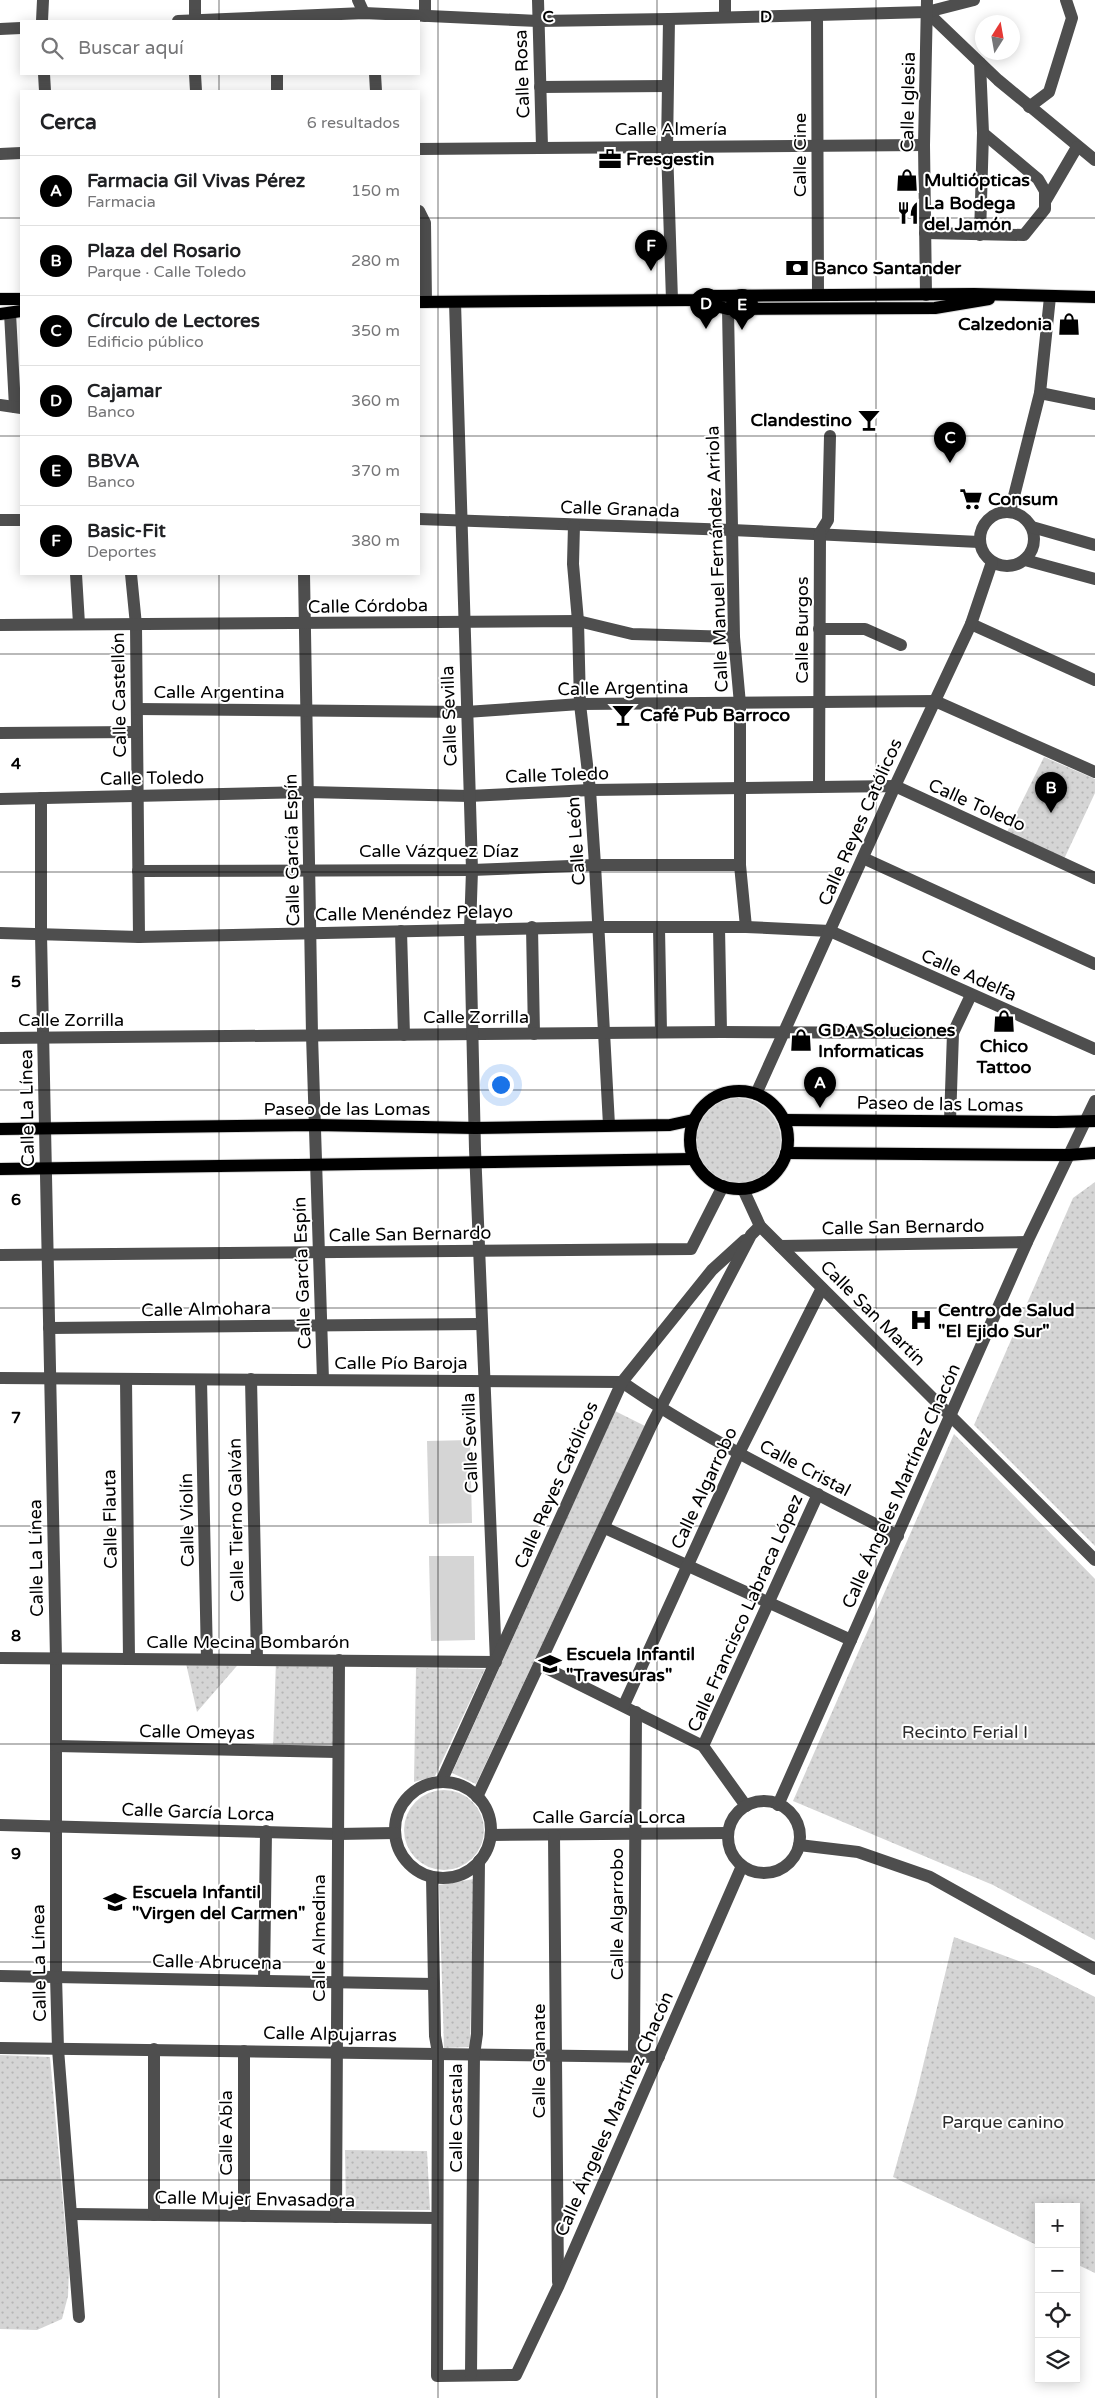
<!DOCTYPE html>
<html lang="es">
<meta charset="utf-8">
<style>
body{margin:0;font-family:"Varela Round",sans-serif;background:#f6f6f6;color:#202124}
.controls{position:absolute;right:15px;bottom:15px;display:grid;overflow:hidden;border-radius:0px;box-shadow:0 2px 12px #0003}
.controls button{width:45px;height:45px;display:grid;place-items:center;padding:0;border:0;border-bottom:1px solid #e0e0e0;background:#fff;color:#202124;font:25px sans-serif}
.compass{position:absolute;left:975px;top:15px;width:45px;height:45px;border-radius:50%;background:#fff;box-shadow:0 2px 12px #0003;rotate:11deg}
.you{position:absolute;left:500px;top:1084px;width:18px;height:18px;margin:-12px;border:4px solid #fff;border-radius:50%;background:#1a73e8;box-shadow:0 0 0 8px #1a73e833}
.badge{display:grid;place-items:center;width:32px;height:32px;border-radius:50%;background:#000;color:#fff;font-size:16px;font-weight:700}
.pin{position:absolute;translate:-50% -41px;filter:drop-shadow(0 1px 2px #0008)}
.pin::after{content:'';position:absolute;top:26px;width:18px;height:15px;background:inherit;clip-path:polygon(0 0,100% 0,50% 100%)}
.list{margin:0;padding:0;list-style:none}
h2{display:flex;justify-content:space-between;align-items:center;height:65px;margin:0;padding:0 20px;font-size:21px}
h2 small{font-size:16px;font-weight:400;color:#757577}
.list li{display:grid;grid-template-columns:32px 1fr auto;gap:15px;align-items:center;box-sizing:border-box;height:70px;padding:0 20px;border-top:1px solid #e0e0e0}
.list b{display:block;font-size:19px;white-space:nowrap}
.list p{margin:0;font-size:16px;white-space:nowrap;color:#757577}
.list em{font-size:16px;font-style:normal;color:#757577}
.icon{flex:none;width:28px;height:28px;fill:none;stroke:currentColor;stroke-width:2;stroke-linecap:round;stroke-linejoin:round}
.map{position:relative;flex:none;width:1095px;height:2398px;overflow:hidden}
.search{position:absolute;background:#fff;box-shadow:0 2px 12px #0003;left:20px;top:20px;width:400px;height:55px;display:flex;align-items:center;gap:12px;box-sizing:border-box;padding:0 18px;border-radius:0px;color:#757577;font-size:19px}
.panel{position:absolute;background:#fff;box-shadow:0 2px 12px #0003;left:20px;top:90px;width:400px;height:485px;border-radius:0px}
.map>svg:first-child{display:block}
.park{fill:url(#park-dots)}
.pitch{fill:#d5d5d5}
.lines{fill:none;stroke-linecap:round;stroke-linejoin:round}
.major-casing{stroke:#dbdbdb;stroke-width:14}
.minor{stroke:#4e4e4e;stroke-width:12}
.major{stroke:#000;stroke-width:12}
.grid{fill:none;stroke:#000;stroke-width:1;stroke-opacity:0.55}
.labels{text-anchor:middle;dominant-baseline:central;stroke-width:4;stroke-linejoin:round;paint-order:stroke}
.street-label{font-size:18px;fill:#000;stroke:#fff}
.poi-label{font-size:18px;font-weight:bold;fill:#000;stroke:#fff;text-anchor:start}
.park-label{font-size:18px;fill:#2c2c2c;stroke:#fff}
.grid-label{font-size:16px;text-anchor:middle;font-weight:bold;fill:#000;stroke:#fff;stroke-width:4;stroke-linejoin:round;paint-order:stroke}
</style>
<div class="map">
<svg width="1095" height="2398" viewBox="0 0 1095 2398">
<defs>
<pattern id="park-dots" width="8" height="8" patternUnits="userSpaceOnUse" patternTransform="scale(1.25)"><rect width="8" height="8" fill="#d5d5d5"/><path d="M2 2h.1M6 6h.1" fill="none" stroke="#b5b5b5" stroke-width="1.8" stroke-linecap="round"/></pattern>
</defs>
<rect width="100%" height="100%" fill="#fff"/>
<g class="park">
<polygon points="1044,757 1095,779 1095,793 1064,859 1007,832"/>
<circle cx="738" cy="1141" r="43"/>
<polygon points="1095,1182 1095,1546 974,1425 1073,1198"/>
<polygon points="615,1411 645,1426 476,1784 452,1773"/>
<polygon points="954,1434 1095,1579 1095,1940 993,1885 793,1801"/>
<polygon points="185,1659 242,1660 197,1712"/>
<polygon points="276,1660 339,1660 337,1752 273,1751"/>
<polygon points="416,1668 485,1669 435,1776 414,1782"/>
<circle cx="444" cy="1830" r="40"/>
<polygon points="474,1879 470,2047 444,2048 439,1885"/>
<polygon points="954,1937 1040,1969 1095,1997 1095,2273 1076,2264 1076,2207 1039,2207 1039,2246 893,2177 916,2095"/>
<polygon points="0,2055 50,2057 69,2270 68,2296 62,2319 37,2330 0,2329"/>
<polygon points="345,2150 427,2151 430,2210 346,2210"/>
</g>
<g class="pitch">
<polygon points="470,1440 472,1523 429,1524 427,1441"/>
<polygon points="429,1556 474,1556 475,1640 431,1641"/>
</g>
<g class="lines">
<defs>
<g id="major">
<polyline points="0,299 21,299"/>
<polyline points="696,301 728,309 935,308 989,299"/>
<polyline points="419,302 694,300 711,296 974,294 1095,297"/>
<polyline points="0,314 21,311"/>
<circle cx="739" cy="1140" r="49"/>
<polyline points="784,1120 1056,1122 1095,1121"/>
<polyline points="0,1129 315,1125 475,1128 670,1125 693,1120"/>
<polyline points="786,1153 1069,1155 1095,1153"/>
<path d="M0 1169C231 1165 462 1164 693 1159"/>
</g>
</defs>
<use href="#major" class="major-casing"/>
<g class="minor">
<polyline points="358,0 364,13"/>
<polyline points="538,0 542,147"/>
<polyline points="927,12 998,80 1095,160"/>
<polyline points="817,15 818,295"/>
<polyline points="425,16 425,0"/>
<polyline points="725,17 725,0"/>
<polyline points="669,19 667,148 672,300"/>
<polyline points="42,21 43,0"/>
<polyline points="178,21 364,13 538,21 669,19 927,12 974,0"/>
<polyline points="195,21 195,0"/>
<polyline points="0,29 21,28"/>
<polyline points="44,74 45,91"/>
<polyline points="195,74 196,91"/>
<polyline points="375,74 376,91"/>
<polyline points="540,87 667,86"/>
<polyline points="277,91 277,74"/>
<polyline points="1029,107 1049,92 1072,18 1066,0"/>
<polyline points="419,149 924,145"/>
<polyline points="0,154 21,153"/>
<polyline points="1046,200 1077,147"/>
<polyline points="419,211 425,223 426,302"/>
<polyline points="925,233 1024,235 1045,209 1045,191 1038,179 983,133 980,63"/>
<polyline points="980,235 983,133"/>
<polyline points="926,295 924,145 927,0"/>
<polyline points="728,309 734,637 740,704 740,865 746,927"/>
<polyline points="10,313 15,407"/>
<polyline points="1040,393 1095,404"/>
<polyline points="0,405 21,408"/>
<circle cx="1007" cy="539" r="27"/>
<polyline points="1010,512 1040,393 1050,297"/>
<polyline points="419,519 732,530 979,542"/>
<polyline points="0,520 21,520"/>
<polyline points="574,525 573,564 578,621 580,704 590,790 595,865 609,1125"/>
<polyline points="1032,527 1095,545"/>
<polyline points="820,533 828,520 830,436"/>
<polyline points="1025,560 1095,579"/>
<polyline points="76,574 79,624"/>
<polyline points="131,574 136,625 139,937"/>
<polyline points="304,574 312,1035 323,1380"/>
<polyline points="971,624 1095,680"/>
<polyline points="0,625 578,621 632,634 734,637"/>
<polyline points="819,629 865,629 901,645"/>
<polyline points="137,709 466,712 580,704 935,701 1095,772"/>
<polyline points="0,733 137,732"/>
<polyline points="819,786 820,533"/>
<polyline points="41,798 41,934 56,1658 56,1976 58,2049 79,2317"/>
<polyline points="0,799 308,792 469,796 590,790 895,786 1095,878"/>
<polyline points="863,858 1095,964"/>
<polyline points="138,871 472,870 595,865 740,865"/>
<polyline points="532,927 534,1034"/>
<polyline points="719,927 721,1032"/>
<polyline points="659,928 661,1032"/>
<polyline points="401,931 404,1035"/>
<polyline points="0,933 139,937 599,927 746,927 830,931 1095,1049"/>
<polyline points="0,1038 721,1032 953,1033"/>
<polyline points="756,1094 895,786 971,624 992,562"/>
<polyline points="950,1121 953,1033 971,995"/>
<polyline points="743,1189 760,1226 1095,1560"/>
<polyline points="780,1246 1027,1242"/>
<polyline points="0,1255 691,1249 723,1186"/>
<polyline points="49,1328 482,1324"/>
<polyline points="0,1378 622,1382"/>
<polyline points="126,1379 129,1659"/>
<polyline points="251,1379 257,1659"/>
<polyline points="201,1380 207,1659"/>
<path d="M622 1382C708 1442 805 1487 898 1536"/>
<polyline points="605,1528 851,1640"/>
<polyline points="0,1658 496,1662 475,1149 470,930 472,870 455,302"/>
<polyline points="540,1665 703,1746 746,1806"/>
<polyline points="624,1705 739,1453 822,1288"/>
<polyline points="56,1746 337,1752"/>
<polyline points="703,1746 818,1494"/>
<polyline points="441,1782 622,1382 712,1270 745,1240"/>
<circle cx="443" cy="1830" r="48"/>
<polyline points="477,1797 652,1424 751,1235 760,1226"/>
<circle cx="764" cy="1837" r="36"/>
<polyline points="778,1805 1027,1242 1095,1101"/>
<polyline points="0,1825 338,1834 395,1833"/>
<polyline points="491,1835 728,1833"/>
<polyline points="554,1835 558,2282"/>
<polyline points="799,1845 858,1852 930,1877 1095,1969"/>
<polyline points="432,1877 435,2036 438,2053 437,2376 516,2375 558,2287 742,1866"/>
<polyline points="0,1976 434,1984"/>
<polyline points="264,1980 266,1831"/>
<polyline points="0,2048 659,2057"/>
<polyline points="244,2051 244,2216"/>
<polyline points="634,2056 636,1712"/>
<polyline points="72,2214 437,2218"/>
<polyline points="154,2215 154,2049"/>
<polyline points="336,2217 339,1660"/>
<polyline points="471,2375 474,2055 477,2034 479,1861"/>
</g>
<use href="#major" class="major"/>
</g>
<path class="grid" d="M219 0V21M438 0V2398M657 0V2398M876 0V2398M219 74V91M0 218H21M419 218H1095M0 436H21M419 436H1095M219 574V2398M0 654H1095M0 872H1095M0 1090H1095M0 1308H1095M0 1526H1095M0 1744H1095M0 1962H1095M0 2180H1095"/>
<defs>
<symbol id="office-bare" viewBox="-9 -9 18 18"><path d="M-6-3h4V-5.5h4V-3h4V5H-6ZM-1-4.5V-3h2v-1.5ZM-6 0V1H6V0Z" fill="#000" stroke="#fff" stroke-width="2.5" paint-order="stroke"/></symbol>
<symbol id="shop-bare" viewBox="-9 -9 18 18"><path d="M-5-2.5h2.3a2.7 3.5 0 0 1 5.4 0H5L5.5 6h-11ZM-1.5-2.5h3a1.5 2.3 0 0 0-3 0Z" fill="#000" stroke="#fff" stroke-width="2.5" paint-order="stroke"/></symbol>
<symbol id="restaurant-bare" viewBox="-9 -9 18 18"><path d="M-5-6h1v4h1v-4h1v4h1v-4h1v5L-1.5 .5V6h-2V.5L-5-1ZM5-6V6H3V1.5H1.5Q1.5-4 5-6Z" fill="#000" stroke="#fff" stroke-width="2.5" paint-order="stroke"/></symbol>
<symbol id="bank-bare" viewBox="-9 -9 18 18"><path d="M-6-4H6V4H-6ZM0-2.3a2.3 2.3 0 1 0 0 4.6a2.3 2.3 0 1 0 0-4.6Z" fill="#000" stroke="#fff" stroke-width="2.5" paint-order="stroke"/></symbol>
<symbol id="bar-bare" viewBox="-9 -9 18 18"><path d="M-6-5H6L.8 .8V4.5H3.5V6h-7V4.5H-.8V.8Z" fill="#000" stroke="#fff" stroke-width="2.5" paint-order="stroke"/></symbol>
<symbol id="supermarket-bare" viewBox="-9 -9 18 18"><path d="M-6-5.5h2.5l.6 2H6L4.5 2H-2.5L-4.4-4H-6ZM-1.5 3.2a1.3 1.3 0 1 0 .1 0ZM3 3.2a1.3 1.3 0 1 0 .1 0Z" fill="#000" stroke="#fff" stroke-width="2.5" paint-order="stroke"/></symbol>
<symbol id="hospital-bare" viewBox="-9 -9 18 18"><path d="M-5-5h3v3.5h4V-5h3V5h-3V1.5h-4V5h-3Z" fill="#000" stroke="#fff" stroke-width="2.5" paint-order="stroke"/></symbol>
<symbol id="school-bare" viewBox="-9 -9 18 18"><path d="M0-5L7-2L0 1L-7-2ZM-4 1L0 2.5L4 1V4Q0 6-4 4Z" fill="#000" stroke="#fff" stroke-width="2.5" paint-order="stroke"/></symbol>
</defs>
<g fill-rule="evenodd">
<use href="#office-bare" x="594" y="143" width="32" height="32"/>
<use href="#shop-bare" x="891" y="164" width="32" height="32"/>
<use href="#restaurant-bare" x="892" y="197" width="32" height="32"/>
<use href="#bank-bare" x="781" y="252" width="32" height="32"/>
<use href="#shop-bare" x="1053" y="308" width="32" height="32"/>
<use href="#bar-bare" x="853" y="404" width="32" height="32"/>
<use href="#supermarket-bare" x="955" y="483" width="32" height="32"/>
<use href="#bar-bare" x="607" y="699" width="32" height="32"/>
<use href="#shop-bare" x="988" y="1005" width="32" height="32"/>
<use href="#shop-bare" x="785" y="1024" width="32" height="32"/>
<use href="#hospital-bare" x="905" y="1304" width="32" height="32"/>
<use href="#school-bare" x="534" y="1648" width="32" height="32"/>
<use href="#school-bare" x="99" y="1886" width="32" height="32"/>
</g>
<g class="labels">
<g class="street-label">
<text transform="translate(522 74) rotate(-92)">Calle Rosa</text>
<text transform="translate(908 102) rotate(-89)">Calle Iglesia</text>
<text x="671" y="129">Calle Almería</text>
<text transform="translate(800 155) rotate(-90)">Calle Cine</text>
<text transform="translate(620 509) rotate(2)">Calle Granada</text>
<text transform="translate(717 559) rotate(-92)">Calle Manuel Fernández Arriola</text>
<text transform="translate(368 606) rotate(-1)">Calle Córdoba</text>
<text transform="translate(802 630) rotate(-90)">Calle Burgos</text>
<text transform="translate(623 688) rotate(-1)">Calle Argentina</text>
<text x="219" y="692">Calle Argentina</text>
<text transform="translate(119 695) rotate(-91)">Calle Castellón</text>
<text transform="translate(449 716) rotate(-92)">Calle Sevilla</text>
<text transform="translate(557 775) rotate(-2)">Calle Toledo</text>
<text transform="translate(152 778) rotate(-1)">Calle Toledo</text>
<text transform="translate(977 805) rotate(24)">Calle Toledo</text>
<text transform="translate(860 822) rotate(-66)">Calle Reyes Católicos</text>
<text transform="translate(576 841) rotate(-94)">Calle León</text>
<text transform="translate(292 850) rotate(-91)">Calle García Espín</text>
<text x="439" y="851">Calle Vázquez Díaz</text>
<text transform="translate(414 913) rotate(-1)">Calle Menéndez Pelayo</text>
<text transform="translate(969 975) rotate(24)">Calle Adelfa</text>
<text x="476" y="1017">Calle Zorrilla</text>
<text x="71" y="1020">Calle Zorrilla</text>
<text transform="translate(940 1104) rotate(1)">Paseo de las Lomas</text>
<text transform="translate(27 1108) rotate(-91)">Calle La Línea</text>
<text x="347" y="1109">Paseo de las Lomas</text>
<text transform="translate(903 1227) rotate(-1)">Calle San Bernardo</text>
<text transform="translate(410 1234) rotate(-1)">Calle San Bernardo</text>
<text transform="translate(302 1273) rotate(-92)">Calle García Espín</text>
<text transform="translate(206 1309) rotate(-1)">Calle Almohara</text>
<text transform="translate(873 1313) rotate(45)">Calle San Martín</text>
<text x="401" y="1363">Calle Pío Baroja</text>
<text transform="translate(470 1443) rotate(-92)">Calle Sevilla</text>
<text transform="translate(805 1468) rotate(28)">Calle Cristal</text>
<text transform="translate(556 1485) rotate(-66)">Calle Reyes Católicos</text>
<text transform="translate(901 1486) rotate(-66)">Calle Ángeles Martínez Chacón</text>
<text transform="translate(704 1488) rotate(-65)">Calle Algarrobo</text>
<text transform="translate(110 1519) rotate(-91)">Calle Flauta</text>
<text transform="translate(187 1520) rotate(-91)">Calle Violín</text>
<text transform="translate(236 1520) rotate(-91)">Calle Tierno Galván</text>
<text transform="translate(36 1558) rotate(-91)">Calle La Línea</text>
<text transform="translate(745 1613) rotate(-66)">Calle Francisco Labraca López</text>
<text x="248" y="1642">Calle Mecina Bombarón</text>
<text transform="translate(197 1732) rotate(1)">Calle Omeyas</text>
<text transform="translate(198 1812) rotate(2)">Calle García Lorca</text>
<text x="609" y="1817">Calle García Lorca</text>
<text transform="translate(617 1914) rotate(-90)">Calle Algarrobo</text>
<text transform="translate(319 1938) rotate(-90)">Calle Almedina</text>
<text transform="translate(217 1962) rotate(1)">Calle Abrucena</text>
<text transform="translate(39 1963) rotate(-91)">Calle La Línea</text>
<text transform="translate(330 2034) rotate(1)">Calle Alpujarras</text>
<text transform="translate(539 2061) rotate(-90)">Calle Granate</text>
<text transform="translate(614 2114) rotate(-66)">Calle Ángeles Martínez Chacón</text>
<text transform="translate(456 2118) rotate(-90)">Calle Castala</text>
<text transform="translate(226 2133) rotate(-90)">Calle Abla</text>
<text transform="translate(255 2199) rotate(1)">Calle Mujer Envasadora</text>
</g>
<g class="poi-label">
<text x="626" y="159">Fresgestin</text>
<text x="924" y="180">Multiópticas</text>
<text x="924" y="203">La Bodega<tspan x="924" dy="21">del Jamón</tspan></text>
<text x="814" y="268">Banco Santander</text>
<text x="1052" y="324" text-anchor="end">Calzedonia</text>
<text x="852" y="420" text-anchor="end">Clandestino</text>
<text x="988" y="499">Consum</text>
<text x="640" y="715">Café Pub Barroco</text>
<text x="818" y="1030">GDA Soluciones<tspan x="818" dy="21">Informaticas</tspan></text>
<text x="1004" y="1046" text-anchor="middle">Chico<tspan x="1004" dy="21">Tattoo</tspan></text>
<text x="938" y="1310">Centro de Salud<tspan x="938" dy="21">"El Ejido Sur"</tspan></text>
<text x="566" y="1654">Escuela Infantil<tspan x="566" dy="21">"Travesuras"</tspan></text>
<text x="132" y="1892">Escuela Infantil<tspan x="132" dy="21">"Virgen del Carmen"</tspan></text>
</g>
<g class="park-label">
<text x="965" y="1732">Recinto Ferial I</text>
<text x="1003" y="2122">Parque canino</text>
</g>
</g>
<g class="grid-label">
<text x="548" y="22">C</text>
<text x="766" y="22">D</text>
<text x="16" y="769">4</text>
<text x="16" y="987">5</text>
<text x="16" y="1205">6</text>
<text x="16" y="1423">7</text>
<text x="16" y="1641">8</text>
<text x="16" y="1859">9</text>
</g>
</svg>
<div class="controls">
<button>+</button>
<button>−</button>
<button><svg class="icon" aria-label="locate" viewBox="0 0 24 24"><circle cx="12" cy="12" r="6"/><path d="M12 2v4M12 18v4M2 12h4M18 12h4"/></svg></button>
<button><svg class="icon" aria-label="layers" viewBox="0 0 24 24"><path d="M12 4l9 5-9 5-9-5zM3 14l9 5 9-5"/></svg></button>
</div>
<svg class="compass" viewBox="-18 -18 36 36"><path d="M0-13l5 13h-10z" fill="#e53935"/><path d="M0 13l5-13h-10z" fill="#757577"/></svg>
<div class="you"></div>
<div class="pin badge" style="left:820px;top:1108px">A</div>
<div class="pin badge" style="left:1051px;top:813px">B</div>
<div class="pin badge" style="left:950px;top:463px">C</div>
<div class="pin badge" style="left:706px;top:329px">D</div>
<div class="pin badge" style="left:742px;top:330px">E</div>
<div class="pin badge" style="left:651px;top:271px">F</div>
<div class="search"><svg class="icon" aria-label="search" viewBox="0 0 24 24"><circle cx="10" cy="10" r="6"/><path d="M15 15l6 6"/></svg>Buscar aquí</div>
<section class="panel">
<h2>Cerca<small>6 resultados</small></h2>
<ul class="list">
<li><span class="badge">A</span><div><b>Farmacia Gil Vivas Pérez</b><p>Farmacia</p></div><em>150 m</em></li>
<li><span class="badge">B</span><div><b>Plaza del Rosario</b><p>Parque · Calle Toledo</p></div><em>280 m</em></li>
<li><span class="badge">C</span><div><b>Círculo de Lectores</b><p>Edificio público</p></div><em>350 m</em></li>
<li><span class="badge">D</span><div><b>Cajamar</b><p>Banco</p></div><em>360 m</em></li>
<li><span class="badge">E</span><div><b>BBVA</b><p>Banco</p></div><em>370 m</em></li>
<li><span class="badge">F</span><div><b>Basic-Fit</b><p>Deportes</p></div><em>380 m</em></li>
</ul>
</section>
</div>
